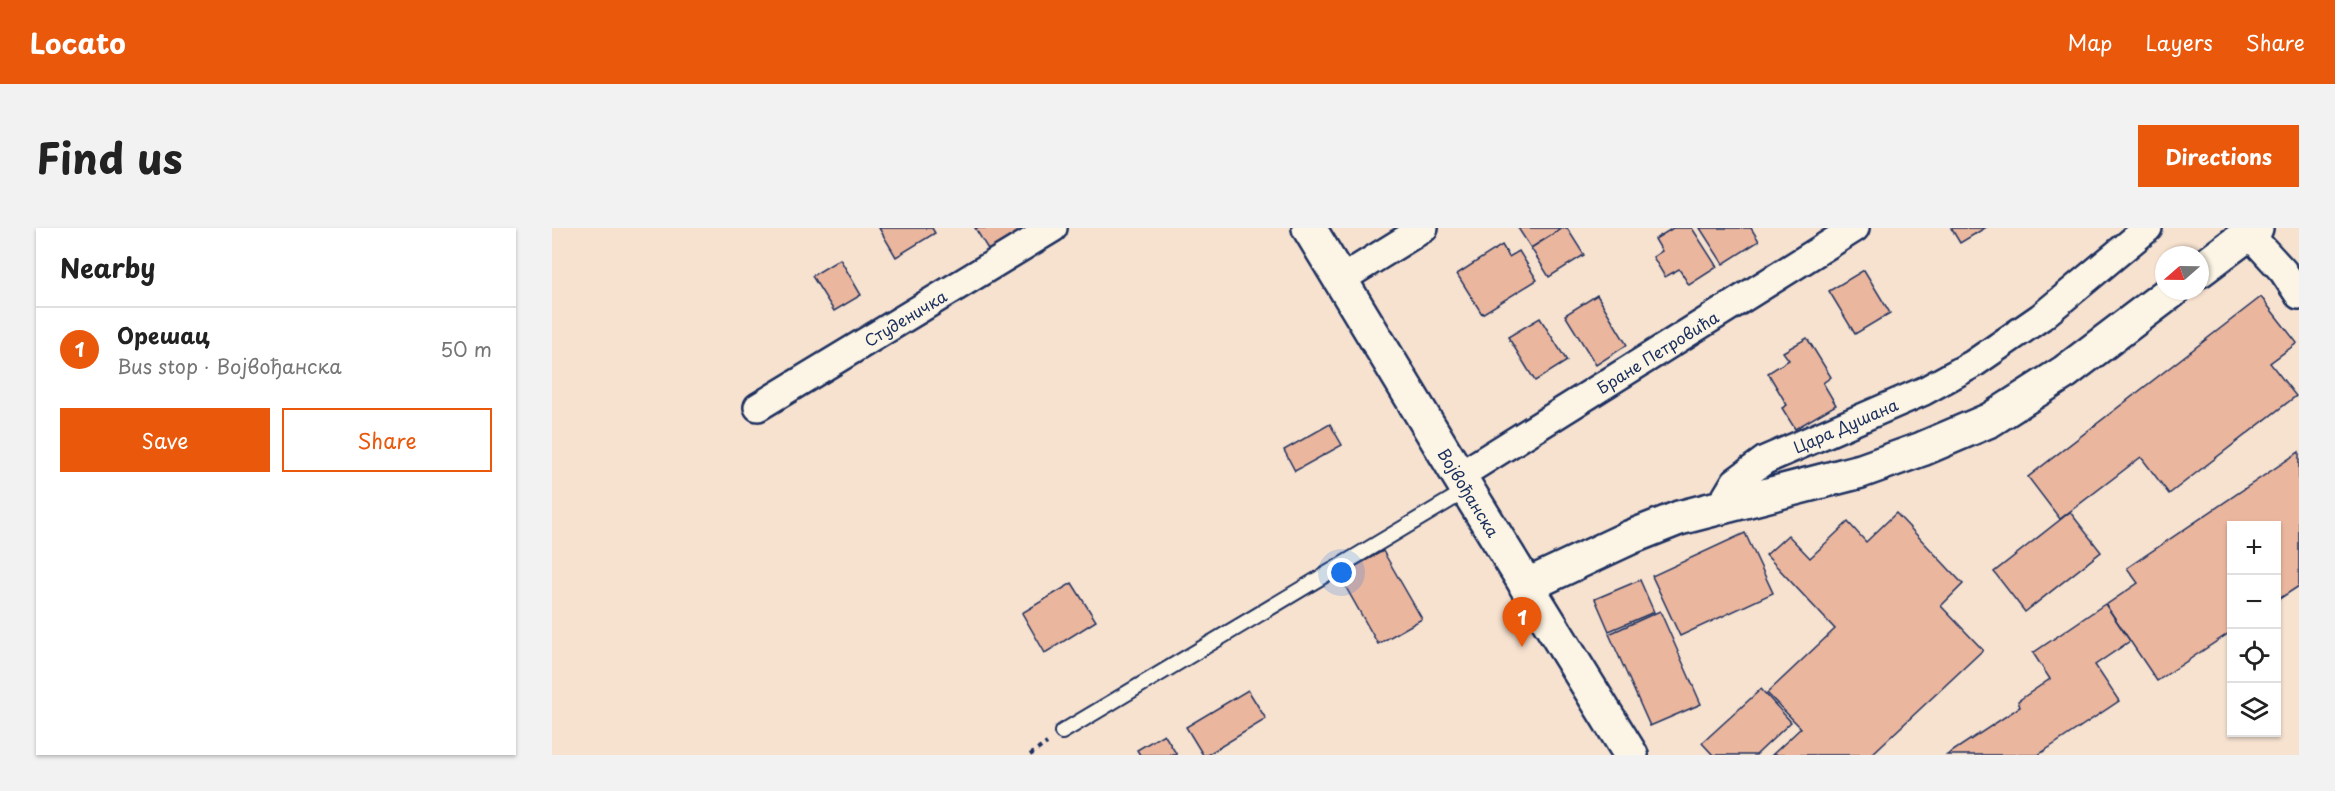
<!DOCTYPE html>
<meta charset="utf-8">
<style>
body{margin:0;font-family:"Playpen Sans",sans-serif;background:#f2f2f2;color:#222}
.controls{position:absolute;right:18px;bottom:18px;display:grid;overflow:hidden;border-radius:0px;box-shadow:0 2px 4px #0004}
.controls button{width:54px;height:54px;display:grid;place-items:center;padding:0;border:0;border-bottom:2px solid #e0e0e0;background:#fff;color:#222;font:30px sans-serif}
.compass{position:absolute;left:1603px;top:18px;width:54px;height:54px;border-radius:50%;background:#fff;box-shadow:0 2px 4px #0004;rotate:250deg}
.you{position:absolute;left:790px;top:345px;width:21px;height:21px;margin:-15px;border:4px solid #fff;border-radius:50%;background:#1a73e8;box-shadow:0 0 0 9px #1a73e833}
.badge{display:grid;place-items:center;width:39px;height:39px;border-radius:50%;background:#ea580c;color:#fff;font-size:20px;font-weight:700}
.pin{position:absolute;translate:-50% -50px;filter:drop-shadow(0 2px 3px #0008)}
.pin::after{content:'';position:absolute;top:32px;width:21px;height:18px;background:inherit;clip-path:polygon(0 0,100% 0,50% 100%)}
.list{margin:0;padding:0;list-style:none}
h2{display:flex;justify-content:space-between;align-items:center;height:78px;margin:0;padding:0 24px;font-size:26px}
h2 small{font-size:20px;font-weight:400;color:#767676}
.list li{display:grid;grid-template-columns:39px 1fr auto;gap:18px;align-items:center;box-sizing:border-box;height:84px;padding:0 24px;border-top:2px solid #e0e0e0}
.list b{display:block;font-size:22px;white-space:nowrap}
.list p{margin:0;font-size:20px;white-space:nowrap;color:#767676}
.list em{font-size:20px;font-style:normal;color:#767676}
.actions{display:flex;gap:12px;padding:18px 24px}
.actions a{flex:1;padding:14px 0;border:2px solid #ea580c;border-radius:0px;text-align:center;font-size:21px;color:#ea580c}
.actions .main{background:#ea580c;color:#fff}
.icon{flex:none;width:33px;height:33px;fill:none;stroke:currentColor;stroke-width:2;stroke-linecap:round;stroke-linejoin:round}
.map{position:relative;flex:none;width:1747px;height:527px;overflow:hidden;border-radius:0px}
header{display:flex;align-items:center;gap:36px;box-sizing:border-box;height:84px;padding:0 30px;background:#ea580c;color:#fff}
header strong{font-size:28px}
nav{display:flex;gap:33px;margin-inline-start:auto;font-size:21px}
.intro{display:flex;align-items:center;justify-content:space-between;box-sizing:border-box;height:144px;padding:0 36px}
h1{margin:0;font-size:42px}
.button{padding:15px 27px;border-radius:0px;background:#ea580c;color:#fff;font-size:21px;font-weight:700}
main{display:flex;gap:36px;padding:0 36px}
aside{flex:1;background:#fff;border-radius:0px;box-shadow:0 2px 4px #0004}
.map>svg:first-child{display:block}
.building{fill:#ebb69e;stroke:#1b2f5e;stroke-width:1.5}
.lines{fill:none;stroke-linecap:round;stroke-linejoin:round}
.lane-casing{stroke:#1b2f5e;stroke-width:18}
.street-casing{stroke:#1b2f5e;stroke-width:32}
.secondary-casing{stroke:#1b2f5e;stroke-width:38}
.path{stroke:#1b2f5e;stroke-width:4;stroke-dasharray:4.5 4.5;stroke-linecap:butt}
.lane{stroke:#fcf5e5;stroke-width:14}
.street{stroke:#fcf5e5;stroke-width:27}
.secondary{stroke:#fcf5e5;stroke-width:33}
.labels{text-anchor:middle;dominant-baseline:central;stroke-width:6;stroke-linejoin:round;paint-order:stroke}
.street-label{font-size:16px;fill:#1b2f5e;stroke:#fcf5e5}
</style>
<header>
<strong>Locato</strong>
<nav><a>Map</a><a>Layers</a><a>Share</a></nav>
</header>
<div class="intro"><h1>Find us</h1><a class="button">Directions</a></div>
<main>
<aside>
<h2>Nearby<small></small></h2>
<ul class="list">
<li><span class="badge">1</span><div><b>Орешац</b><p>Bus stop · Војвођанска</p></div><em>50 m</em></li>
</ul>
<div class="actions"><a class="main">Save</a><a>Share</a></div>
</aside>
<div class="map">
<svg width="1747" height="527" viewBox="0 0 1747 527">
<rect width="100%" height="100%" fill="#f7e2d0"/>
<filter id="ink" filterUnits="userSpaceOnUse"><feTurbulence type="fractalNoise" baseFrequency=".0167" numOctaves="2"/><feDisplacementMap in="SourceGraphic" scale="12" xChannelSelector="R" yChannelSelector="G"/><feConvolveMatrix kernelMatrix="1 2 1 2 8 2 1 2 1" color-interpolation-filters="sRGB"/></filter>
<g filter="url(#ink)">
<g class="building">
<polygon points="327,0 380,0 383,5 344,29"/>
<polygon points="423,0 474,0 437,23"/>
<polygon points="966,0 1008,0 1009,1 979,20"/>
<polygon points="1011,0 1015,0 1032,27 997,49 979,20"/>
<polygon points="1121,0 1140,0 1165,39 1137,57 1127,41 1113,49 1101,29 1110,23 1103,11"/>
<polygon points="1148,0 1199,0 1207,13 1171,36"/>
<polygon points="1399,0 1433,0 1408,15"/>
<polygon points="950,17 957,29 967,23 985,52 930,86 905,46"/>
<polygon points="288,31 309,67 282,83 260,48"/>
<polygon points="1312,42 1338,85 1303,106 1277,63"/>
<polygon points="1045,67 1075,117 1044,137 1013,87"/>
<polygon points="1709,69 1745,115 1718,135 1744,168 1617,266 1589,229 1508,291 1476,249"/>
<polygon points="988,90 1015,133 983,153 956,109"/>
<polygon points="1255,110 1279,149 1271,155 1284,177 1243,201 1230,180 1235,177 1216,145 1237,132 1231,124"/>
<polygon points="778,196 790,217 743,243 732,222"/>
<polygon points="1747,224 1747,358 1724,373 1724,298 1680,298 1680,403 1605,453 1554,377 1586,355 1575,340"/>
<polygon points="1518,284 1549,324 1473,384 1442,344"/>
<polygon points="1344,285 1411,356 1389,378 1431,422 1319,527 1220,527 1249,500 1215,465 1283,401 1214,327 1236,307 1258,330 1296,294 1314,314"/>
<polygon points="1193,305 1221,365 1128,408 1100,348"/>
<polygon points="831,323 870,391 826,416 787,347"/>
<polygon points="1088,352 1102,384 1057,403 1043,371"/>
<polygon points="520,355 544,393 493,425 470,385"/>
<polygon points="1553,376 1578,413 1543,437 1567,473 1486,527 1395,527 1468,479 1466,473 1498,451 1481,425"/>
<polygon points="1108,383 1149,476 1098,498 1057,406"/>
<polygon points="1209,461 1239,494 1204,527 1161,527 1150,515"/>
<polygon points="696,462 714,491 655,527 651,527 634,499"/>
<polygon points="612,506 625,527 588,527 585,522"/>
</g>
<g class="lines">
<defs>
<polyline id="lane" points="510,504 915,262"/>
<g id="street">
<polyline points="1697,6 1731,43 1747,67"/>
<polyline points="788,52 872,0"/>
<path id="s1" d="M206 179 501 0"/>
<path id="s2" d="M907 248 1303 0"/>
<path id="s3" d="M1168 279 1183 254 1213 232 1372 163 1421 136 1489 89 1596 0"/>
</g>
<g id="secondary">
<path id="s4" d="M757 0 907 248 1079 527"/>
<polyline points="1648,42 1704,0"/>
<polyline points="974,358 1079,309 1127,290 1309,243 1370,221 1438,192 1513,144 1620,63"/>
</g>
</defs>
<use href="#lane" class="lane-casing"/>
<use href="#street" class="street-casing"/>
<use href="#secondary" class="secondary-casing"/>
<polyline class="path" points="478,527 495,515"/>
<use href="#lane" class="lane"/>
<use href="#street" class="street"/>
<use href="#secondary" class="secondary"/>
</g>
</g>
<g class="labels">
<g class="street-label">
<text stroke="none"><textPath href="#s1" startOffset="172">Студеничка</textPath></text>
<text stroke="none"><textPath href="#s2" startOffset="234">Бране Петровића</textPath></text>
<text stroke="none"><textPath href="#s3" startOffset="154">Цара Душана</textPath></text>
<text stroke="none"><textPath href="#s4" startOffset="309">Војвођанска</textPath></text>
</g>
</g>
</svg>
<div class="controls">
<button>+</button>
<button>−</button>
<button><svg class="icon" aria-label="locate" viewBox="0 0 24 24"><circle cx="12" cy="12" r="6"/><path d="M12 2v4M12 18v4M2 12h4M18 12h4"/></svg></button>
<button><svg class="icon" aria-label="layers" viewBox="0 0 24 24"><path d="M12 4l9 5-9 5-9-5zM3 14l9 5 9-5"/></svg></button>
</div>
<svg class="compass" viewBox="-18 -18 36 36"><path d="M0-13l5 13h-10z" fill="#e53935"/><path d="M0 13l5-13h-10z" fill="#767676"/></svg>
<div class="you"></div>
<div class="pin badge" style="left:970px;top:419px">1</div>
</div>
</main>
